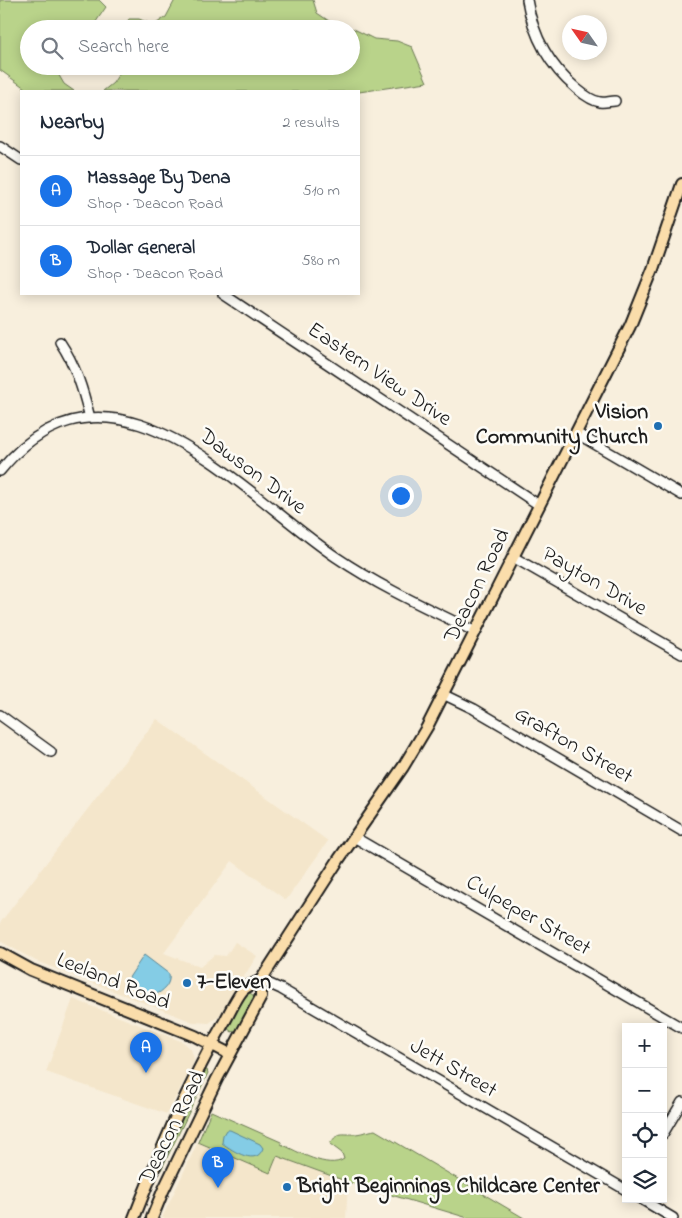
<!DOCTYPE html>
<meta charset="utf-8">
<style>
body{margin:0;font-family:"Indie Flower",sans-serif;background:#f2f2f3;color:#1f2937}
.controls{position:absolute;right:15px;bottom:15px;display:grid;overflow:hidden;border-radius:0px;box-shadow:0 2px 12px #0003}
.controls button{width:45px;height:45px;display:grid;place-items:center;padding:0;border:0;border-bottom:1px solid #e0e1e3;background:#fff;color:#1f2937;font:25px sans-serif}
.compass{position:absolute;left:562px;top:15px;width:45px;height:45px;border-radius:50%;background:#fff;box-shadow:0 2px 12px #0003;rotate:304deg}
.you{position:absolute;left:400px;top:495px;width:18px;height:18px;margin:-12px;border:4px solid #fff;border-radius:50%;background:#1a73e8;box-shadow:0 0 0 8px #1a73e833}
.badge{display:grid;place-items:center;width:32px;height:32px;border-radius:50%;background:#1a73e8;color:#fff;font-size:16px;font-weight:700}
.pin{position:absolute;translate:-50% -41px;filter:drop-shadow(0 1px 2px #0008)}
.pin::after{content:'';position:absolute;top:26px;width:18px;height:15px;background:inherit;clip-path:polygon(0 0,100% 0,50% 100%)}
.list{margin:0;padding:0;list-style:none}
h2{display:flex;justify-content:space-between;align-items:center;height:65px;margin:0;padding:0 20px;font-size:21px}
h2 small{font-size:16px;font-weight:400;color:#747a83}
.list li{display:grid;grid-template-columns:32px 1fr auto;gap:15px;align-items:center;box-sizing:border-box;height:70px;padding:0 20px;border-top:1px solid #e0e1e3}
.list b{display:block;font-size:19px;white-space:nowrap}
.list p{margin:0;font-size:16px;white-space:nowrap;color:#747a83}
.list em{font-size:16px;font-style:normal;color:#747a83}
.icon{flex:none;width:28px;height:28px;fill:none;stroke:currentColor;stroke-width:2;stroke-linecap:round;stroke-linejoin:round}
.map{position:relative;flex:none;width:682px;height:1218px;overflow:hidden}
.search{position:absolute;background:#fff;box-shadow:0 2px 12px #0003;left:20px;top:20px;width:340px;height:55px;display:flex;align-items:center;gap:12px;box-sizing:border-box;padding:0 18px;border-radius:28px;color:#747a83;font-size:19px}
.panel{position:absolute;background:#fff;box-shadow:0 2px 12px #0003;left:20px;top:90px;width:340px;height:205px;border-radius:0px}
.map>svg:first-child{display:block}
.built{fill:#f4e6cb}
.green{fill:#b9d38a;stroke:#6a7853}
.water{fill:#84cce5;stroke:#5a8695}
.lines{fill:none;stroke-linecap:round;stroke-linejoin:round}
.minor-casing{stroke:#1c1c1c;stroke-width:12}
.major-casing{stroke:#1c1c1c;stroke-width:14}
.minor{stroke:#fdfcf7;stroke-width:9}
.major{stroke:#faddab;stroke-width:10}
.poi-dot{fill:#1f6fb2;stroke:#fdfcf7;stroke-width:2}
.labels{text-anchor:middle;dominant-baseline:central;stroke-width:5;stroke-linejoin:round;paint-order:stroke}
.street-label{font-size:22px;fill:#1c1c1c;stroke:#fdfcf7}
.poi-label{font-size:22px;font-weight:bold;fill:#1c1c1c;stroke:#fdfcf7;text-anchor:start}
</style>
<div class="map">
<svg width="682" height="1218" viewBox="0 0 682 1218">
<rect width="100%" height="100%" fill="#f8efdd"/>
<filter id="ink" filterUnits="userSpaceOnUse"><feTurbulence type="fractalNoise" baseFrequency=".02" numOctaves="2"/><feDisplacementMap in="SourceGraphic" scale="10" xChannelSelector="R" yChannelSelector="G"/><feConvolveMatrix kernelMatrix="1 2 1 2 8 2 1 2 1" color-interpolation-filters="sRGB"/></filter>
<g filter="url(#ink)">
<g class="built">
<polygon points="157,719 328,841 286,900 232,861 164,953 200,967 214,955 226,956 235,942 257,956 219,1016 209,1023 193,1022 36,961 0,941 0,923"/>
<polygon points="73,999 183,1042 191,1049 194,1059 193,1064 167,1114 46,1072"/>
<polygon points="198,1142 270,1173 277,1156 348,1182 346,1218 162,1218"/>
</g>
<g class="green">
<polygon points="0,0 99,0 106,7 91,29 29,29 29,66 61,66 57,72 64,84 74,91 29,91 0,70"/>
<polygon points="175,0 313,0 317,13 338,27 354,29 374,39 397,41 412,47 427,82 359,92 103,91 113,83 124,66 351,66 351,29 122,29 129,19 139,19 154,25 166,17"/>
<polygon points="250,993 254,996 254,999 237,1030 232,1032 227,1028 228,1024 245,996"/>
<polygon points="205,1070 207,1070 208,1073 161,1170 175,1129"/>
<path d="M211 1111 281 1142V1144C297 1151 328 1170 344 1159L342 1153 330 1144C339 1130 342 1135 355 1134 359 1134 369 1131 375 1130L524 1218H468L348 1182 277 1156 270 1173 198 1142Z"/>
</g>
<g class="water">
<path d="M144 955 169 974C171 984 163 992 154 995L128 984 126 982Z"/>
<path d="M226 1130H230L260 1144 263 1148C257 1167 233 1151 222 1143L223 1135Z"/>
</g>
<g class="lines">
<defs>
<g id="minor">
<path d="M527 0C533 36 548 65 577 89 583 94 592 101 600 102 605 103 610 101 615 101"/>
<polyline points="0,146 21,160"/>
<polyline points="223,294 539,505"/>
<path d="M60 342C76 366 83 390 90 418"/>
<polyline points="576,433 682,495"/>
<path d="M0 471C110 335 241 493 336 557 380 587 429 609 476 632"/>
<polyline points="513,557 682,654"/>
<polyline points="445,695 474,709 682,831"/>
<polyline points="0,715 51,752"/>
<polyline points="354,837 682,1028"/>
<polyline points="261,980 281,989 626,1190"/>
<polyline points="663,1134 682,1102"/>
<polyline points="641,1199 673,1218"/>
</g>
<g id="major">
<polyline points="0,953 31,970 195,1036 230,1054"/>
<path d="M134 1218C160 1152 187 1087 222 1026 228 1017 237 995 244 989 249 985 256 983 261 980L339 859 403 767 427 727 630 326 653 269 682 184"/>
<polyline points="152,1218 163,1191 217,1079 261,997 261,980"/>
</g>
</defs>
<use href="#minor" class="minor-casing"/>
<use href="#major" class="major-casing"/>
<use href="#minor" class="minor"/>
<use href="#major" class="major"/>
</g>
</g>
<g class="poi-dot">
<circle cx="658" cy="426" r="5"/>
<circle cx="187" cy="983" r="5"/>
<circle cx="287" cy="1187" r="5"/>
</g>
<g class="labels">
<g class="street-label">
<text transform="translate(379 375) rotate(34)">Eastern View Drive</text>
<text transform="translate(252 472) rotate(37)">Dawson Drive</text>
<text transform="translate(594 582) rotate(30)">Payton Drive</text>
<text transform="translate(478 586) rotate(-64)">Deacon Road</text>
<text transform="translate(573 746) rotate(30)">Grafton Street</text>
<text transform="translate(528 916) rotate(30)">Culpeper Street</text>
<text transform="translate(113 982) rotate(22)">Leeland Road</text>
<text transform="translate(453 1069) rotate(30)">Jett Street</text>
<text transform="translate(173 1128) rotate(-64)">Deacon Road</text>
</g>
<g class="poi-label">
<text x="648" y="413" text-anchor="end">Vision<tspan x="648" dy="25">Community Church</tspan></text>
<text x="197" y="983">7-Eleven</text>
<text x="297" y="1187">Bright Beginnings Childcare Center</text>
</g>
</g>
</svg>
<div class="controls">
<button>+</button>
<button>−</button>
<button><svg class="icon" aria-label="locate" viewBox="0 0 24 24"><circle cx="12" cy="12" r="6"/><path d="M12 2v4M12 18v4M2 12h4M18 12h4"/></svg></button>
<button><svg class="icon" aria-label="layers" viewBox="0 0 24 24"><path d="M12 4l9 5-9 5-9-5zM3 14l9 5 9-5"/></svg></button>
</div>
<svg class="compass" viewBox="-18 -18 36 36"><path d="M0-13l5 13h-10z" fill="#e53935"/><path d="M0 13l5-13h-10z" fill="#747a83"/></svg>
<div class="you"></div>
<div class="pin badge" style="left:146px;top:1073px">A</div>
<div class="pin badge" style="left:218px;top:1188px">B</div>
<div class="search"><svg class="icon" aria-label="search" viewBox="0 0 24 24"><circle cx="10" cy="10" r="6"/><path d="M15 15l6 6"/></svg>Search here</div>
<section class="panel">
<h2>Nearby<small>2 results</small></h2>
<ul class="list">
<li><span class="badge">A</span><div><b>Massage By Dena</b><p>Shop · Deacon Road</p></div><em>510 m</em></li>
<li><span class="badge">B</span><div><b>Dollar General</b><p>Shop · Deacon Road</p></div><em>580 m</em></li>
</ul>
</section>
</div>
